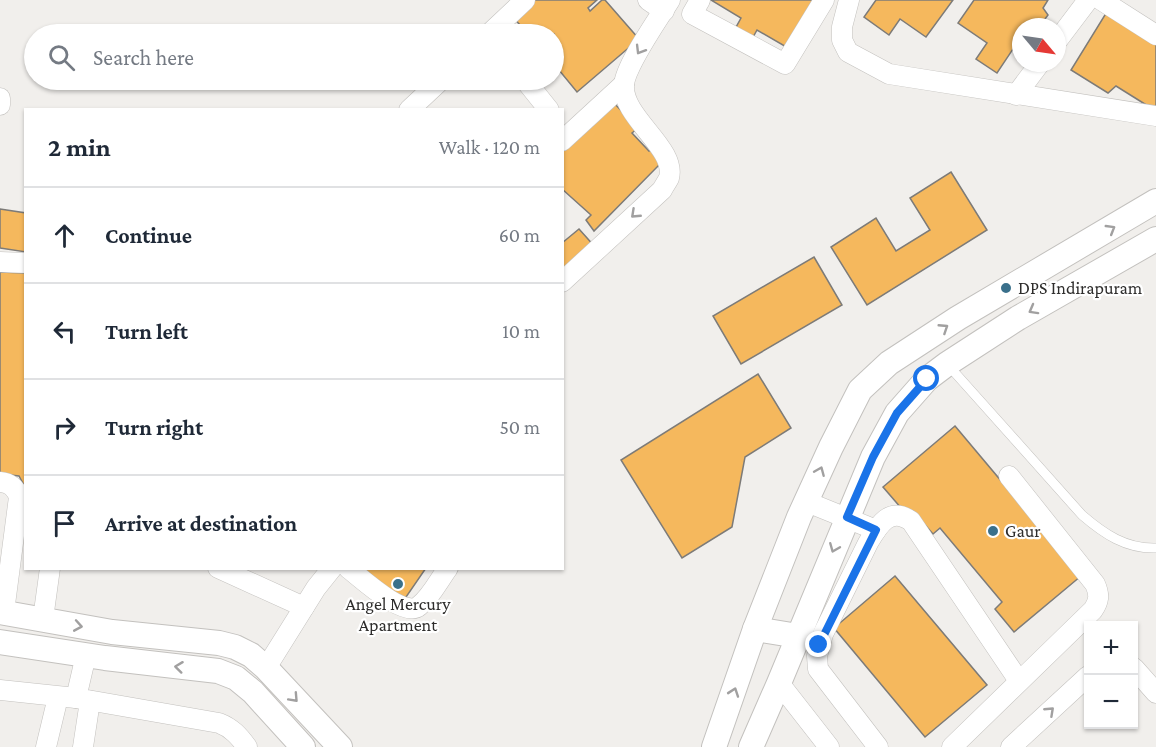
<!DOCTYPE html>
<meta charset="utf-8">
<style>
body{margin:0;font-family:"Crimson Pro",serif;background:#f6f6f7;color:#1f2937}
.controls{position:absolute;right:18px;bottom:18px;display:grid;overflow:hidden;border-radius:0px;box-shadow:0 2px 4px #0004}
.controls button{width:54px;height:54px;display:grid;place-items:center;padding:0;border:0;border-bottom:2px solid #e0e1e3;background:#fff;color:#1f2937;font:30px sans-serif}
.compass{position:absolute;left:1012px;top:18px;width:54px;height:54px;border-radius:50%;background:#fff;box-shadow:0 2px 4px #0004;rotate:119deg}
.stop{position:absolute;width:18px;height:18px;margin:-14px;border:4px solid #1a73e8;border-radius:50%;background:#fff}
.stop.end{background:#1a73e8;border-color:#fff;box-shadow:0 2px 6px #0008}
.list{margin:0;padding:0;list-style:none}
h2{display:flex;justify-content:space-between;align-items:center;height:78px;margin:0;padding:0 24px;font-size:26px}
h2 small{font-size:20px;font-weight:400;color:#747a83}
.list li{display:grid;grid-template-columns:39px 1fr auto;gap:18px;align-items:center;box-sizing:border-box;height:96px;padding:0 24px;border-top:2px solid #e0e1e3}
.list b{display:block;font-size:22px;white-space:nowrap}
.list em{font-size:20px;font-style:normal;color:#747a83}
.icon{flex:none;width:33px;height:33px;fill:none;stroke:currentColor;stroke-width:2;stroke-linecap:round;stroke-linejoin:round}
.map{position:relative;flex:none;width:1156px;height:747px;overflow:hidden}
.search{position:absolute;background:#fff;box-shadow:0 2px 4px #0004;left:24px;top:24px;width:540px;height:66px;display:flex;align-items:center;gap:15px;box-sizing:border-box;padding:0 21px;border-radius:33px;color:#747a83;font-size:22px}
.panel{position:absolute;background:#fff;box-shadow:0 2px 4px #0004;left:24px;top:108px;width:540px;height:462px;border-radius:0px}
.map>svg:first-child{display:block}
.building{fill:#f5b85d;stroke:#7d7b78;stroke-width:1.5}
.lines{fill:none;stroke-linecap:round;stroke-linejoin:round}
.service-casing{stroke:#c3c1be;stroke-width:10}
.minor-casing{stroke:#c3c1be;stroke-width:21}
.tertiary-casing{stroke:#c3c1be;stroke-width:26}
.service{stroke:#fff;stroke-width:9}
.minor{stroke:#fff;stroke-width:20}
.tertiary{stroke:#fff;stroke-width:24}
.oneway{stroke:#a1a0a0}
.route{stroke:#1a73e8;stroke-width:8}
.poi-dot{fill:#3a708b;stroke:#fff;stroke-width:2}
.labels{text-anchor:middle;dominant-baseline:central;stroke-width:4.5;stroke-linejoin:round;paint-order:stroke}
.poi-label{font-size:18px;fill:#2e2d2c;stroke:#fff;text-anchor:start}
</style>
<div class="map">
<svg width="1156" height="747" viewBox="0 0 1156 747">
<rect width="100%" height="100%" fill="#f1efec"/>
<g class="building">
<polygon points="531,0 597,0 588,8 590,11 602,0 605,0 639,39 577,92 554,64 554,34 528,34 512,16"/>
<polygon points="711,0 817,0 788,48 757,30 752,39 735,29 741,18"/>
<polygon points="876,0 953,0 926,37 900,19 889,35 864,17"/>
<polygon points="974,0 1048,0 1043,8 1048,15 1039,27 1021,27 1021,37 997,73 976,59 987,43 958,23"/>
<polygon points="1108,10 1156,40 1156,111 1116,86 1108,93 1071,70"/>
<polygon points="610,99 638,128 632,133 649,151 653,146 662,162 594,231 586,220 591,215 562,189 562,146"/>
<polygon points="951,172 987,230 867,305 831,247 876,218 896,251 930,230 910,198"/>
<polygon points="0,209 26,213 26,252 0,248"/>
<polygon points="579,229 596,248 568,274 562,268 562,243"/>
<polygon points="814,257 842,305 741,364 713,316"/>
<polygon points="0,272 26,273 26,489 19,476 0,474"/>
<polygon points="758,374 791,428 745,457 732,527 682,558 621,460"/>
<polygon points="955,426 1081,576 1014,632 995,609 1002,602 940,528 933,534 913,511 908,516 883,487"/>
<polygon points="358,568 426,568 404,600"/>
<polygon points="895,576 987,685 925,737 834,628"/>
</g>
<g class="lines">
<defs>
<path id="service" d="M948 365 1082 515C1104 534 1126 549 1156 548"/>
<g id="minor">
<polyline points="648,0 664,11"/>
<polyline points="700,0 692,14 785,64 824,0"/>
<polyline points="849,0 842,27 842,40 848,52 889,74 1156,116"/>
<polyline points="1101,0 1156,35"/>
<polyline points="489,34 525,0"/>
<polyline points="1057,41 1088,0"/>
<polyline points="525,80 549,110"/>
<polyline points="1016,95 1040,63"/>
<polyline points="0,98 0,105"/>
<polyline points="409,110 441,80"/>
<polyline points="562,141 624,84"/>
<polyline points="0,262 26,263"/>
<path d="M562 282 662 190C664 186 667 182 669 178 677 148 622 118 624 85 625 66 659 18 670 0"/>
<path d="M0 482C10 483 15 487 19 497L4 612"/>
<polyline points="807,502 876,530"/>
<polyline points="218,568 304,607"/>
<path d="M348 568C361 578 405 619 419 606 431 597 439 580 448 568"/>
<polyline points="43,619 50,568"/>
<path d="M86 655 76 698 219 723C232 728 239 736 247 747"/>
<polyline points="266,668 316,588 332,568"/>
<polyline points="1134,668 1156,693"/>
<polyline points="779,683 829,747"/>
<polyline points="0,690 76,698"/>
<polyline points="46,747 58,697"/>
<polyline points="83,747 90,701"/>
<path d="M878 747 818 669 817 656 823 634 868 543C878 526 889 506 911 521L1019 681"/>
<path d="M952 747 1093 610C1099 601 1100 595 1095 584L1009 476"/>
<polyline points="1011,747 1088,676"/>
</g>
<g id="tertiary">
<polyline points="0,612 112,632 219,643 235,647 251,655 266,668 340,747"/>
<polyline points="755,629 798,636"/>
<polyline points="0,642 105,658 218,671 236,678 253,692 303,747"/>
<polyline points="714,747 755,629 799,517 831,447 860,390 889,363 958,318 1156,201"/>
<polyline points="751,747 779,683 873,457 897,413 927,379 947,364 1018,318 1156,239"/>
</g>
</defs>
<use href="#service" class="service-casing"/>
<use href="#minor" class="minor-casing"/>
<use href="#tertiary" class="tertiary-casing"/>
<use href="#service" class="service"/>
<use href="#minor" class="minor"/>
<use href="#tertiary" class="tertiary"/>
</g>
<defs><path id="oneway-chevron" d="M-2-3.5L2.5 0L-2 3.5" fill="none" stroke-width="1.6" stroke-linecap="round" stroke-linejoin="round" transform="scale(1.5)"/></defs>
<g class="oneway">
<use href="#oneway-chevron" transform="translate(640 50) rotate(121)"/>
<use href="#oneway-chevron" transform="translate(635 214) rotate(137)"/>
<use href="#oneway-chevron" transform="translate(1111 229) rotate(-31)"/>
<use href="#oneway-chevron" transform="translate(1033 310) rotate(151)"/>
<use href="#oneway-chevron" transform="translate(944 328) rotate(-33)"/>
<use href="#oneway-chevron" transform="translate(820 471) rotate(-67)"/>
<use href="#oneway-chevron" transform="translate(834 548) rotate(112)"/>
<use href="#oneway-chevron" transform="translate(78 626) rotate(10)"/>
<use href="#oneway-chevron" transform="translate(179 667) rotate(-173)"/>
<use href="#oneway-chevron" transform="translate(734 692) rotate(-71)"/>
<use href="#oneway-chevron" transform="translate(294 698) rotate(47)"/>
<use href="#oneway-chevron" transform="translate(1050 711) rotate(-43)"/>
</g>
<g class="lines">
<polyline class="route" points="819,645 876,530 847,517 873,457 897,413 927,379"/>
</g>
<g class="poi-dot">
<circle cx="1006" cy="288" r="6"/>
<circle cx="993" cy="531" r="6"/>
<circle cx="398" cy="584" r="6"/>
</g>
<g class="labels">
<g class="poi-label">
<text x="1018" y="288">DPS Indirapuram</text>
<text x="1005" y="531">Gaur</text>
<text x="398" y="604" text-anchor="middle">Angel Mercury<tspan x="398" dy="21">Apartment</tspan></text>
</g>
</g>
</svg>
<div class="controls">
<button>+</button>
<button>−</button>
</div>
<svg class="compass" viewBox="-18 -18 36 36"><path d="M0-13l5 13h-10z" fill="#e53935"/><path d="M0 13l5-13h-10z" fill="#747a83"/></svg>
<div class="stop" style="left:927px;top:379px"></div>
<div class="stop end" style="left:819px;top:645px"></div>
<div class="search"><svg class="icon" aria-label="search" viewBox="0 0 24 24"><circle cx="10" cy="10" r="6"/><path d="M15 15l6 6"/></svg>Search here</div>
<section class="panel">
<h2>2 min<small>Walk · 120 m</small></h2>
<ul class="list">
<li><svg class="icon" aria-label="ahead" viewBox="0 0 24 24"><path d="M12 20V5M6 11l6-6 6 6"/></svg><div><b>Continue</b></div><em>60 m</em></li>
<li><svg class="icon" aria-label="left" viewBox="0 0 24 24"><path d="M17 20v-9H6M10 6l-5 5 5 5"/></svg><div><b>Turn left</b></div><em>10 m</em></li>
<li><svg class="icon" aria-label="right" viewBox="0 0 24 24"><path d="M7 20v-9h11M14 6l5 5-5 5"/></svg><div><b>Turn right</b></div><em>50 m</em></li>
<li><svg class="icon" aria-label="arrive" viewBox="0 0 24 24"><path d="M6 21V4h12l-3 4 3 4H6"/></svg><div><b>Arrive at destination</b></div></li>
</ul>
</section>
</div>
